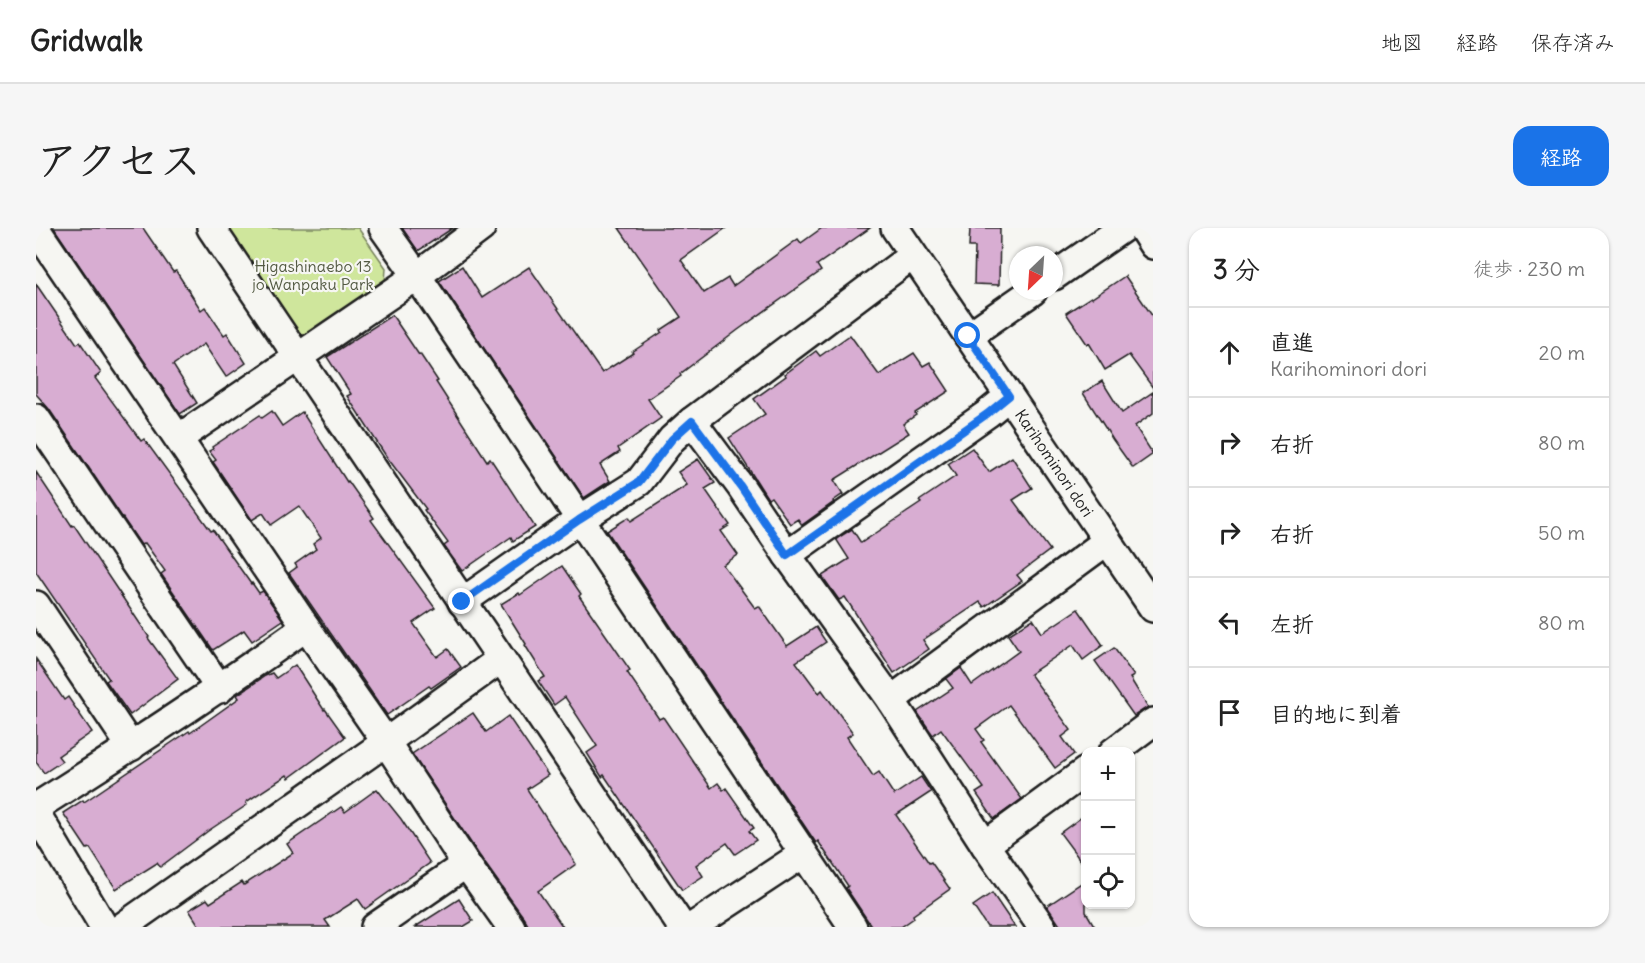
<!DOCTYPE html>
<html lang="ja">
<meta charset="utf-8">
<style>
body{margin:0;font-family:Delius,"Klee One",sans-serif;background:#f6f6f6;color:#222}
.controls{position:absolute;right:18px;bottom:18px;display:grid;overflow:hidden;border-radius:12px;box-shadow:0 2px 4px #0004}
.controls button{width:54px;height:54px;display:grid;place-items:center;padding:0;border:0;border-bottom:2px solid #e0e0e0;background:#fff;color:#222;font:30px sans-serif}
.compass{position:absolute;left:973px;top:18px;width:54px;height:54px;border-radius:50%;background:#fff;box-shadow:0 2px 4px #0004;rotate:205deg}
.stop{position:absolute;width:18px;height:18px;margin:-14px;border:4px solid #1a73e8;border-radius:50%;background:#fff}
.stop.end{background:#1a73e8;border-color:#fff;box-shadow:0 2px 6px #0008}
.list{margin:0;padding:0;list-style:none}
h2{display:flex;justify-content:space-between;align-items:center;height:78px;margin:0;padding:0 24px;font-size:26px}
h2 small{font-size:20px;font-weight:400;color:#767676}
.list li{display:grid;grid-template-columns:39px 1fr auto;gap:18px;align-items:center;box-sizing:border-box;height:90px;padding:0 24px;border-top:2px solid #e0e0e0}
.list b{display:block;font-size:22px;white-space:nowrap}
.list p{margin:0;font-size:20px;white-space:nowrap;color:#767676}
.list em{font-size:20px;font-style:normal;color:#767676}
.icon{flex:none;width:33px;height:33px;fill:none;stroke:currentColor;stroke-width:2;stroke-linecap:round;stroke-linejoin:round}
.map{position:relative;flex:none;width:1117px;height:699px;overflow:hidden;border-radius:18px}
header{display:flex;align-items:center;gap:36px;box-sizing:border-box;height:84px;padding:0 30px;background:#fff;border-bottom:2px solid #e0e0e0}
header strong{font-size:28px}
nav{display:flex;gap:33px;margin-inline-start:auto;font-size:21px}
.intro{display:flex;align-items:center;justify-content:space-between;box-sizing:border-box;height:144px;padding:0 36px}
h1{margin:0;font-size:42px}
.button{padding:15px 27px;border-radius:18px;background:#1a73e8;color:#fff;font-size:21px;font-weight:700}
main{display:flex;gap:36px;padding:0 36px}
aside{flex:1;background:#fff;border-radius:18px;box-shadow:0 2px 4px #0004}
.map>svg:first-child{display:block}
.green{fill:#cfe69c;stroke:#76815c;stroke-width:1.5}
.building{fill:#d8add2;stroke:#1c1c1c;stroke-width:1.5}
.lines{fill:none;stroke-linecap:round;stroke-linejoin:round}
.minor-casing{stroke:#1c1c1c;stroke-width:32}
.minor{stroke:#f6f6f2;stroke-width:27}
.route{stroke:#1a73e8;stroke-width:8}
.labels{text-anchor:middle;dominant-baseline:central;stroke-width:4.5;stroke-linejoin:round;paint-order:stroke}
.park-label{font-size:16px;fill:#525942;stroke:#f6f6f2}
.street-label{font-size:16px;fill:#1c1c1c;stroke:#f6f6f2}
</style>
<header>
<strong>Gridwalk</strong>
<nav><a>地図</a><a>経路</a><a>保存済み</a></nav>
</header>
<div class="intro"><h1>アクセス</h1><a class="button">経路</a></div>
<main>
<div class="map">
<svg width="1117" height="699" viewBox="0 0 1117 699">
<rect width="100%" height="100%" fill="#f6f6f2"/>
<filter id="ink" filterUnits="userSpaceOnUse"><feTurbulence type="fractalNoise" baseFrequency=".0167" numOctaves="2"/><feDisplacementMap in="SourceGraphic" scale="12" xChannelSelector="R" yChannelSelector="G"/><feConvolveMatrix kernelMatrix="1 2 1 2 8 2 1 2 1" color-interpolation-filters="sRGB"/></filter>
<g filter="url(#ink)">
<polygon class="green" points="188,0 322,0 350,40 349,54 272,109 258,104"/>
<g class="building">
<polygon points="18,0 107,0 137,44 140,43 165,82 169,79 188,107 191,105 210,135 190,149 168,116 137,137 161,175 144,186"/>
<polygon points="366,0 417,0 382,23"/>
<polygon points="583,0 690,0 645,32 668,65 692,50 697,58 762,11 765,15 786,0 834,0 781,37 785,43 702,102 644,146 645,148 612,171 625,190 582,220 584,224 564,237 574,253 548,270 403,53 426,38 446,70 493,39 566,145 597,125 596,124 626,104 625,102 645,89"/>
<polygon points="934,0 964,0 963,57 938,56 939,19 933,19"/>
<polygon points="1089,48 1117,89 1117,160 1093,127 1069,142 1053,115 1051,116 1030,85 1055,69 1056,70"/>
<polygon points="0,56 41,116 44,114 65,145 59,150 105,213 108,211 175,303 177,302 215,356 216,355 223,365 227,363 247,392 216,413 208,402 177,422 125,346 129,343 109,315 105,317 13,181 0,166"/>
<polygon points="356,87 383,127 384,126 402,153 400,154 451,233 454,230 499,299 477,313 475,309 426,343 408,318 412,315 388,282 390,281 350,228 311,168 315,166 291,129"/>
<polygon points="814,107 843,147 878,125 887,138 894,134 913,163 879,185 880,187 867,196 873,205 798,252 807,266 797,273 798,274 766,297 762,291 754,296 735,269 732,271 693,210 729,186 718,171 750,148 749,146 780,123 784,128"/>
<polygon points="1066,153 1086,185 1117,164 1117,185 1099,198 1117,226 1097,240 1077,212 1047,165"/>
<polygon points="236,183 246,198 266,184 311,254 312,253 338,290 335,292 399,380 377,395 401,429 412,421 425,439 395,460 393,458 351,487 253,345 261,339 259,336 280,321 277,316 285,310 263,278 235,297 227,285 216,292 177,234 180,232 173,223 177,221 176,219 224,187 226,190"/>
<polygon points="936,220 953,244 976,229 996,260 977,272 1014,322 981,347 986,353 948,379 944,374 887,412 893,421 858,445 809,369 803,372 786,348 813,331 800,311 816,301 825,315 885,275 883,273 920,248 912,236"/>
<polygon points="662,231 679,255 669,261 694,297 685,303 702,327 687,337 719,380 723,378 751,418 780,399 790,414 760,434 783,465 786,462 817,505 811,509 837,548 843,544 858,567 885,549 895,564 860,587 893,635 895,634 914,661 877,687 878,690 865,699 836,699 810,660 812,658 782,613 780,615 571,303 593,289 595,293 651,257 642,244"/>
<polygon points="0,244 36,298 38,297 113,409 112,410 142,451 94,487 70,453 73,451 0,344"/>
<polygon points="526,338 545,366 543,368 594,442 591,444 623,491 627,489 675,560 682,555 687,562 690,560 718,600 713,603 720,612 699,626 691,615 660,637 667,648 646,662 568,547 566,549 551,525 561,518 529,469 518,477 502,453 509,449 489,417 490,416 465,376 483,365 484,367"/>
<polygon points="1042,381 1067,417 1047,432 1037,417 994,446 1035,502 1026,509 1038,526 1019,540 973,477 940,501 948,512 945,514 986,571 958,591 940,565 948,560 905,501 897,507 881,484 917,460 910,451 925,440 936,457 983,423 972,407 997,391 1006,405"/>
<polygon points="1078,420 1098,448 1094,450 1112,479 1098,488 1059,433"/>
<polygon points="0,431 28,472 32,469 56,504 22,528 26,533 8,545 0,534"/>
<polygon points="259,437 288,482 289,481 309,509 253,550 251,547 210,574 211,577 172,603 124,639 121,635 80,661 54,620 51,621 27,585 47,572 48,574 153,503 154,505 203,470 201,467 229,448 236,445 240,450"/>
<polygon points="437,485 450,504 472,488 512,547 491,561 540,636 502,663 527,699 493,699 488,690 443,627 376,526"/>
<polygon points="341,561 365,591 394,635 329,681 322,671 289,692 294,699 164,699 153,682 171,671 174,675 206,654 208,657 257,625 251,616 305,579 309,584"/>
<polygon points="1050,586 1050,640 1024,605"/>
<polygon points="1050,652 1050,684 1059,699 1025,699 1011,678"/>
<polygon points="956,665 979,699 951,699 937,678"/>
<polygon points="423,671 437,693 427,699 379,699"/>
</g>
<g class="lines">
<defs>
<g id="minor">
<polyline points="175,0 646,699"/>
<polyline points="347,0 381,48 817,699"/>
<path id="s1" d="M859 0 1117 380"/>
<polyline points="1106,0 1117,17"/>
<polyline points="0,1 270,399 350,514 430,636 475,699"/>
<polyline points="1018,48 1087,0"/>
<polyline points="932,108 997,63"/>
<polyline points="0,190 184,461"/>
<polyline points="656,193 705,259 751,327 855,472 949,617 1006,699"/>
<polyline points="143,210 381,48 445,0"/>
<polyline points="751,327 951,186 973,168"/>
<polyline points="426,374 543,292 603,254 636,211 656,193 877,27"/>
<polyline points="0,377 95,519"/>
<polyline points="855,472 1071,313"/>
<polyline points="1077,524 1117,494"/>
<path d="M0 579C92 521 182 462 270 399"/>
<polyline points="0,585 68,699"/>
<polyline points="949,617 1050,543"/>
<polyline points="86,699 350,514 465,431"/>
<polyline points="339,699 430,636"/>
<polyline points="656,699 767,626"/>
</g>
</defs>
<use href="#minor" class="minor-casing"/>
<use href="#minor" class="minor"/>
</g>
</g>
<g class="lines" filter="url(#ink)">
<polyline class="route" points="426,374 543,292 603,254 636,211 656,193 705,259 751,327 951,186 973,168 932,108"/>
</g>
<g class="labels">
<g class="park-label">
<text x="277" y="38">Higashinaebo 13<tspan x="277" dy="18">jo Wanpaku Park</tspan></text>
</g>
<g class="street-label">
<text stroke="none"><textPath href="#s1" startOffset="284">Karihominori dori</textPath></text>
</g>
</g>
</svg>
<div class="controls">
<button>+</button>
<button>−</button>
<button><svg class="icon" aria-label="locate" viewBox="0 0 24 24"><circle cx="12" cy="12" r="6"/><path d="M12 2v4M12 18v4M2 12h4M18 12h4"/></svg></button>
</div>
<svg class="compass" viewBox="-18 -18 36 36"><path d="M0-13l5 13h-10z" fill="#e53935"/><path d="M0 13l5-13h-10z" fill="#767676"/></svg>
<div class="stop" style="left:932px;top:108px"></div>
<div class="stop end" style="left:426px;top:374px"></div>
</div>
<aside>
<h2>3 分<small>徒歩 · 230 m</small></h2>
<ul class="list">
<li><svg class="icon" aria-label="ahead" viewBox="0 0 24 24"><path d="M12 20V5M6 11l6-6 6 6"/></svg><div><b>直進</b><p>Karihominori dori</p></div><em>20 m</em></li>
<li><svg class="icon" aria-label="right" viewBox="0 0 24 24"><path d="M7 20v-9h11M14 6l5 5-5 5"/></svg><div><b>右折</b></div><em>80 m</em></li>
<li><svg class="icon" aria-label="right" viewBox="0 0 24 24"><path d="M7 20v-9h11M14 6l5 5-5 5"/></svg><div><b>右折</b></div><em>50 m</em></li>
<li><svg class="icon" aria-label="left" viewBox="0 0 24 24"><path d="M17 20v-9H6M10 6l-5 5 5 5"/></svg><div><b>左折</b></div><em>80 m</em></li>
<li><svg class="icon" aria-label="arrive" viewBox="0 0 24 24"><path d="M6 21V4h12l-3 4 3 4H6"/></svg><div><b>目的地に到着</b></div></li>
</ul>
</aside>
</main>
